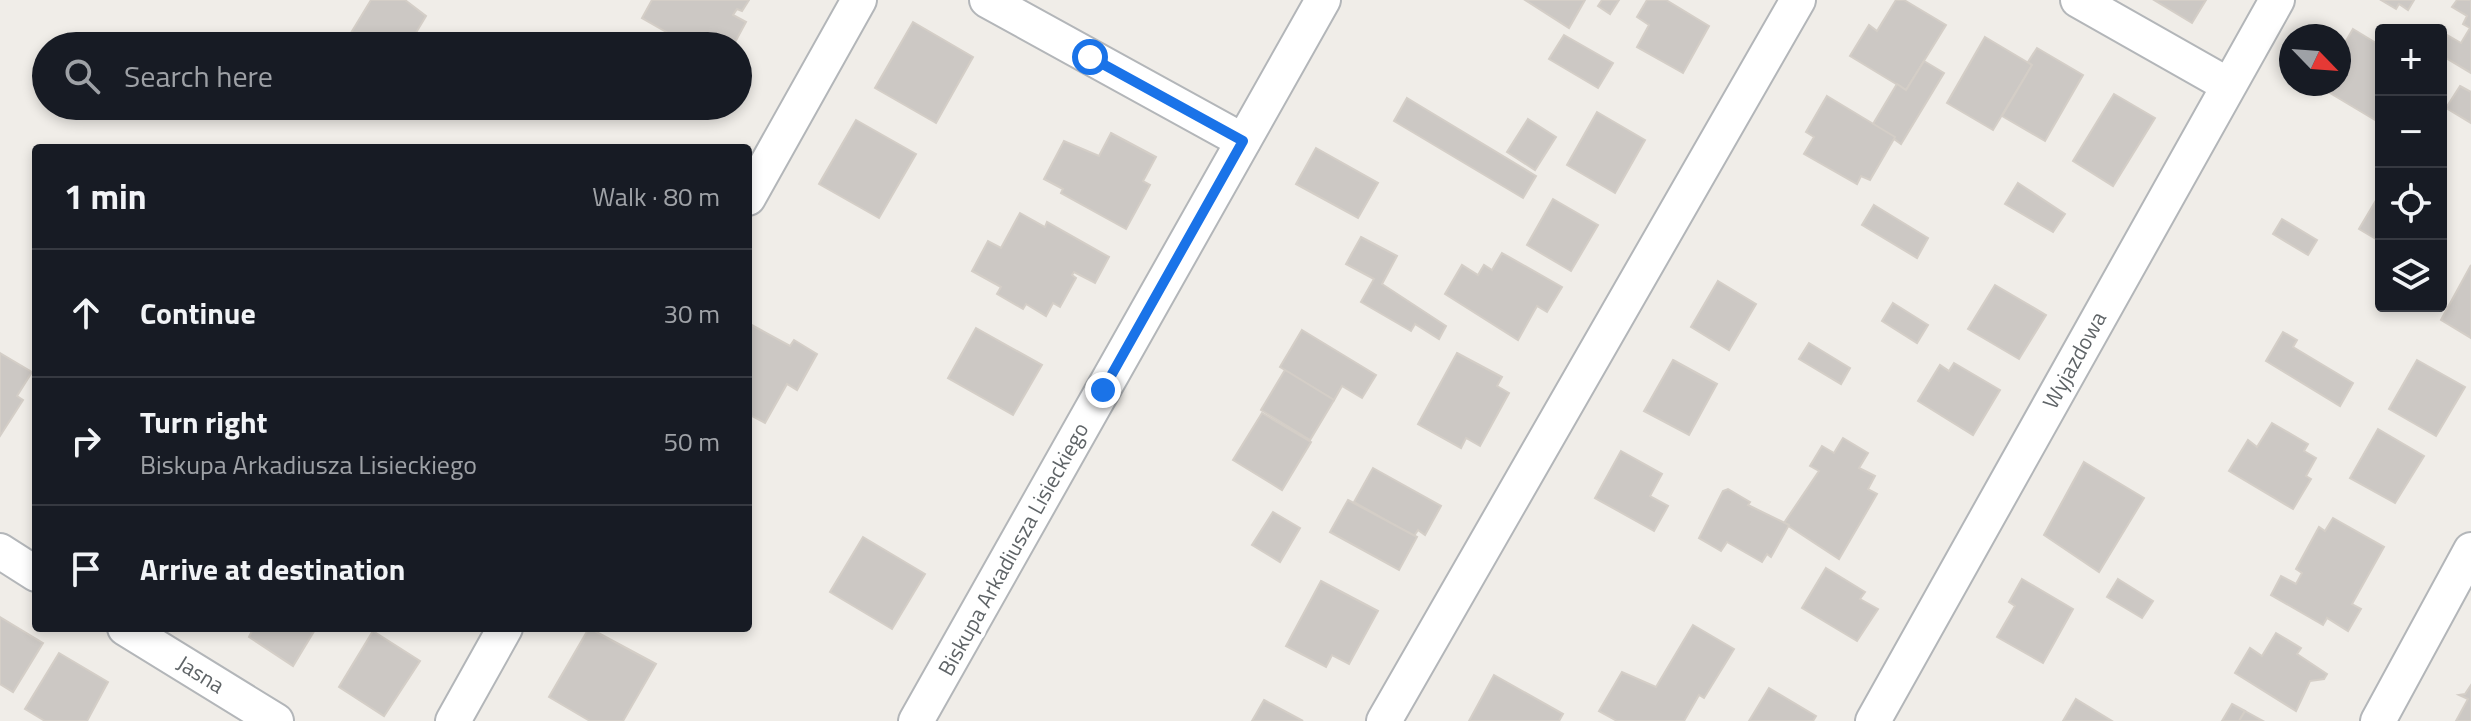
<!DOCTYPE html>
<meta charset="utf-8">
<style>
body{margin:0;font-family:"Titillium Web",sans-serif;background:#20242c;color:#f1f3f6}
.controls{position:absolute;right:24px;top:24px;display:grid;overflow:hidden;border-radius:8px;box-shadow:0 4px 12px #0003}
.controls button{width:72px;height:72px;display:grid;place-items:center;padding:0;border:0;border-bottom:2px solid #363941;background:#171b24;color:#f1f3f6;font:40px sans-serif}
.compass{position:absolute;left:2279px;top:24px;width:72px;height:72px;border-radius:50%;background:#171b24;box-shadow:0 4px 12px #0003;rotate:115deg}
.stop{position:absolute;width:24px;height:24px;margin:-18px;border:6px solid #1a73e8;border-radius:50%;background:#fff}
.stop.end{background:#1a73e8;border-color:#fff;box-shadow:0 2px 8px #0008}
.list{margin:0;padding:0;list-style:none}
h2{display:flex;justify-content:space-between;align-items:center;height:104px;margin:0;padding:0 32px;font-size:34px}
h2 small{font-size:26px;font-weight:400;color:#9ea1a6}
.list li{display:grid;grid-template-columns:52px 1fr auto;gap:24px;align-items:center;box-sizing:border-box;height:128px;padding:0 32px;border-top:2px solid #363941}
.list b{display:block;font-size:30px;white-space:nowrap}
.list p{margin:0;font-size:26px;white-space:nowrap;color:#9ea1a6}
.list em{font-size:26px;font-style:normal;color:#9ea1a6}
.icon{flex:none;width:44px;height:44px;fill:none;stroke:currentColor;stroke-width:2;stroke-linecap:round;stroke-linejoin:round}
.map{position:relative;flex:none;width:2471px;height:721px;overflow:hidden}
.search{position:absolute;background:#171b24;box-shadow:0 4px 12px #0003;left:32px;top:32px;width:720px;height:88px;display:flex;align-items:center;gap:20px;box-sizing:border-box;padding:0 28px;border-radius:44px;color:#9ea1a6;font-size:30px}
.panel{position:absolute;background:#171b24;box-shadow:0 4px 12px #0003;left:32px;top:144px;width:720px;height:488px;border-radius:8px}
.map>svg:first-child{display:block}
.building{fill:#ccc8c4;stroke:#d4cec7;stroke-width:2}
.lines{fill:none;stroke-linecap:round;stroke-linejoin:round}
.minor-casing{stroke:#b3b6b9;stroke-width:38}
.minor{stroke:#fff;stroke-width:34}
.route{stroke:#1a73e8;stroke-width:10}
.labels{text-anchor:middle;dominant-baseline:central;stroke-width:8;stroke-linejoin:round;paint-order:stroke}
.street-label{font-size:22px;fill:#5f6467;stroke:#fff}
</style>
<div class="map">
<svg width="2471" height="721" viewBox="0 0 2471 721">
<rect width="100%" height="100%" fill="#f0ede8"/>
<g class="building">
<polygon points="371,0 405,0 426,16 408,46 343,46"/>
<polygon points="652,0 749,0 742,11 737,9 733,15 746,22 733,46 691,46 642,18"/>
<polygon points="1525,0 1585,0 1569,28"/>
<polygon points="1602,0 1619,0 1610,14 1598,6"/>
<polygon points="1647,0 1666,0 1709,26 1683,73 1637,47 1649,25 1637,17"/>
<polygon points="1896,0 1904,0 1946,25 1906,90 1850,56 1869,25 1877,31"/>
<polygon points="2154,0 2206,0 2192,23"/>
<polygon points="2381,0 2414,0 2408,10 2399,4 2396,9"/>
<polygon points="2457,0 2471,0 2471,73 2441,55 2447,35 2461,43 2470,28 2463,24 2467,16 2452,7"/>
<polygon points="913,22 973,57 936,123 875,88"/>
<polygon points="2353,29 2381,46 2381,110 2375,120 2315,84 2339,84 2339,53"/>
<polygon points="1564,35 1613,63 1598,88 1549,59"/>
<polygon points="1985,37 2032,65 1993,130 1947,103"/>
<polygon points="2037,48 2083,75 2045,141 2002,116 2032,65 2028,62"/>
<polygon points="1924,61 1944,73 1901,144 1873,124 1897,84 1906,90"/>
<polygon points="2460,86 2471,92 2471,123 2446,108"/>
<polygon points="2114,94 2155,118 2113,186 2073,161"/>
<polygon points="1827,96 1895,137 1870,180 1861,176 1857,184 1804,154 1814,137 1806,132"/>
<polygon points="1407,98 1536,176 1523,198 1394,121"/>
<polygon points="1597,112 1645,140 1615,193 1567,165"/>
<polygon points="1528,119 1556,137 1535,170 1507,152"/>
<polygon points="856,120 916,154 879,218 819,184"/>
<polygon points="1111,133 1156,157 1143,181 1150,185 1126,229 1061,193 1063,189 1044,179 1064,141 1099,156"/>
<polygon points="1316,148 1378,183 1358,218 1296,184"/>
<polygon points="2018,183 2065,214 2053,232 2005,204"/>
<polygon points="2381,192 2381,242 2359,229"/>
<polygon points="1553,199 1598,225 1571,271 1527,245"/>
<polygon points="1874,205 1928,238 1917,258 1862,225"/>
<polygon points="1020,213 1045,227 1047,222 1109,257 1095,283 1074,272 1072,275 1076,278 1060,307 1053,303 1046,316 1026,304 1023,309 997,294 1001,287 972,271 988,241 1001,248"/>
<polygon points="2282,219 2317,240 2308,255 2273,234"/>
<polygon points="1361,237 1397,256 1382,284 1446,326 1439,339 1415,324 1411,331 1361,302 1374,279 1346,264"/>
<polygon points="1502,253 1562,287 1547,312 1537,306 1518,340 1445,294 1462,265 1478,275 1484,265 1492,270"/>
<polygon points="2471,265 2471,338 2441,320"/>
<polygon points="1718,281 1756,304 1729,350 1691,327"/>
<polygon points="1995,285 2046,315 2019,359 1968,329"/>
<polygon points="1893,303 1928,325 1917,343 1882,321"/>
<polygon points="748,323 790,346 794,340 817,354 797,390 787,384 765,423 748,414"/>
<polygon points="976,328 1042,365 1013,415 948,378"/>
<polygon points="1302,330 1376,375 1362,398 1342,386 1334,400 1280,367"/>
<polygon points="2283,332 2297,340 2293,347 2353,383 2340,406 2266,361"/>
<polygon points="1809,343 1850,368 1841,384 1799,359"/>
<polygon points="0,353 32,372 17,396 23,400 0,436"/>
<polygon points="1457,353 1502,377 1497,386 1509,393 1480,446 1466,438 1461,448 1418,424"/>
<polygon points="1673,360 1717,384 1689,435 1644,411"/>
<polygon points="2417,360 2465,387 2436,436 2389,409"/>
<polygon points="1954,363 2000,390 1973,435 1918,401 1940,365 1949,371"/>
<polygon points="1285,370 1334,400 1310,440 1261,410"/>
<polygon points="1262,413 1311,442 1282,490 1233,460"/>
<polygon points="2272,423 2308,444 2304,451 2316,458 2306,476 2311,479 2293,509 2229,471 2248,440 2257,447"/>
<polygon points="2378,429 2424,456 2395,503 2350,478"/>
<polygon points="1843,438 1868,453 1859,468 1875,476 1868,489 1877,494 1839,559 1784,523 1819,471 1810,466 1822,446 1834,453"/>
<polygon points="1621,451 1662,474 1650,496 1668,506 1654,531 1595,498"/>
<polygon points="2084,462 2144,498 2099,572 2044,535"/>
<polygon points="1373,468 1441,506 1425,535 1418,530 1414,536 1354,502"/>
<polygon points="1728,489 1750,502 1748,505 1789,525 1771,557 1767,554 1762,562 1727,542 1721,551 1699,538 1723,491"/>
<polygon points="1348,500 1417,537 1399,570 1330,532"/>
<polygon points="1273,512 1300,528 1280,562 1252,545"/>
<polygon points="2333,518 2384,547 2352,604 2361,609 2348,631 2327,618 2323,625 2271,595 2281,576 2296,584 2302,573 2296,569 2319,527 2325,531"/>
<polygon points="863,537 925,574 892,629 830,592"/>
<polygon points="1826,568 1865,592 1860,599 1878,609 1857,641 1802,608"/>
<polygon points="2022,579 2073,609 2043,663 1997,637 2015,606 2009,602"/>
<polygon points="2118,579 2153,601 2142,618 2107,597"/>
<polygon points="1321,581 1378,611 1349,664 1332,655 1326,667 1286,646"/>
<polygon points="0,617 43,643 13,692 0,684"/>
<polygon points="1693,625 1734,649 1704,698 1699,695 1684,721 1617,721 1599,711 1622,672 1656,687"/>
<polygon points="248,628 316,628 293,666 249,637 252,631"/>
<polygon points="589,628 656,664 623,721 590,721 549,697"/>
<polygon points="373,631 420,661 384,716 339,687"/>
<polygon points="2276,633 2301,648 2297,654 2327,674 2324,679 2310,681 2296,711 2235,673 2250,648 2262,656"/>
<polygon points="59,653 108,682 87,721 45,721 25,709"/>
<polygon points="1494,675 1563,714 1559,721 1469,721"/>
<polygon points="2471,685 2471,721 2456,721 2468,699 2459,695 2465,694"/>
<polygon points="1769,688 1816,716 1813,721 1749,721"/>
<polygon points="2076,699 2112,721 2063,721"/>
<polygon points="1264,700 1303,721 1252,721"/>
<polygon points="2232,704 2245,711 2239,721 2222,721"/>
<polygon points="2245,711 2263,721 2239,721"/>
</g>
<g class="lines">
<defs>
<g id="minor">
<polyline points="987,0 1243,141"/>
<polyline points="2078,0 2228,85"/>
<polyline points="748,198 859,0"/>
<polyline points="0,551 36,574"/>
<polyline points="125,628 276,721"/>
<polyline points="453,721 505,628"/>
<polyline points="916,721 1323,0"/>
<polyline points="1384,721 1798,0"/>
<polyline points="1873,721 2277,0"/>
<polyline points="2378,721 2471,550"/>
</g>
</defs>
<use href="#minor" class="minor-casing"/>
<use href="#minor" class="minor"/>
</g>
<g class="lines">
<polyline class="route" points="1090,57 1243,141 1103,390"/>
</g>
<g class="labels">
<g class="street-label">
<text transform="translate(2074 360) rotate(-61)">Wyjazdowa</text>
<text transform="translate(1013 549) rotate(-61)">Biskupa Arkadiusza Lisieckiego</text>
<text transform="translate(201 674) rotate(32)">Jasna</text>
</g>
</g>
</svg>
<div class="controls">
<button>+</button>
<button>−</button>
<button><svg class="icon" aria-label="locate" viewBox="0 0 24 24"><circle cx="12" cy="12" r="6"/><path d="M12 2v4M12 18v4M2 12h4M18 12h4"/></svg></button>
<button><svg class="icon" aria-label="layers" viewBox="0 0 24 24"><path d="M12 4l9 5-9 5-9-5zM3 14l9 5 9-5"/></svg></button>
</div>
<svg class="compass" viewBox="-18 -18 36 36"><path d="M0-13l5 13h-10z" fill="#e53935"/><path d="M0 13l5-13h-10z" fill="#9ea1a6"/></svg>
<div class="stop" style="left:1090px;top:57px"></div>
<div class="stop end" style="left:1103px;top:390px"></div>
<div class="search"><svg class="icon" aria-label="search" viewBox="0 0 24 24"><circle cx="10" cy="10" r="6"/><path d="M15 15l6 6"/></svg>Search here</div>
<section class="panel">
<h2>1 min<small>Walk · 80 m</small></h2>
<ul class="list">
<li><svg class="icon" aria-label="ahead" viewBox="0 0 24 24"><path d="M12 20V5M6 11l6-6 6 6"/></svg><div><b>Continue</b></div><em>30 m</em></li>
<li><svg class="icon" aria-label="right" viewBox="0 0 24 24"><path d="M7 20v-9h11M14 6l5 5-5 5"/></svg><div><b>Turn right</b><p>Biskupa Arkadiusza Lisieckiego</p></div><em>50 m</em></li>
<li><svg class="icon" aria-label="arrive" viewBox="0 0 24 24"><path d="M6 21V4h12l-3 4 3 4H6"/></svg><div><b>Arrive at destination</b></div></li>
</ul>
</section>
</div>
